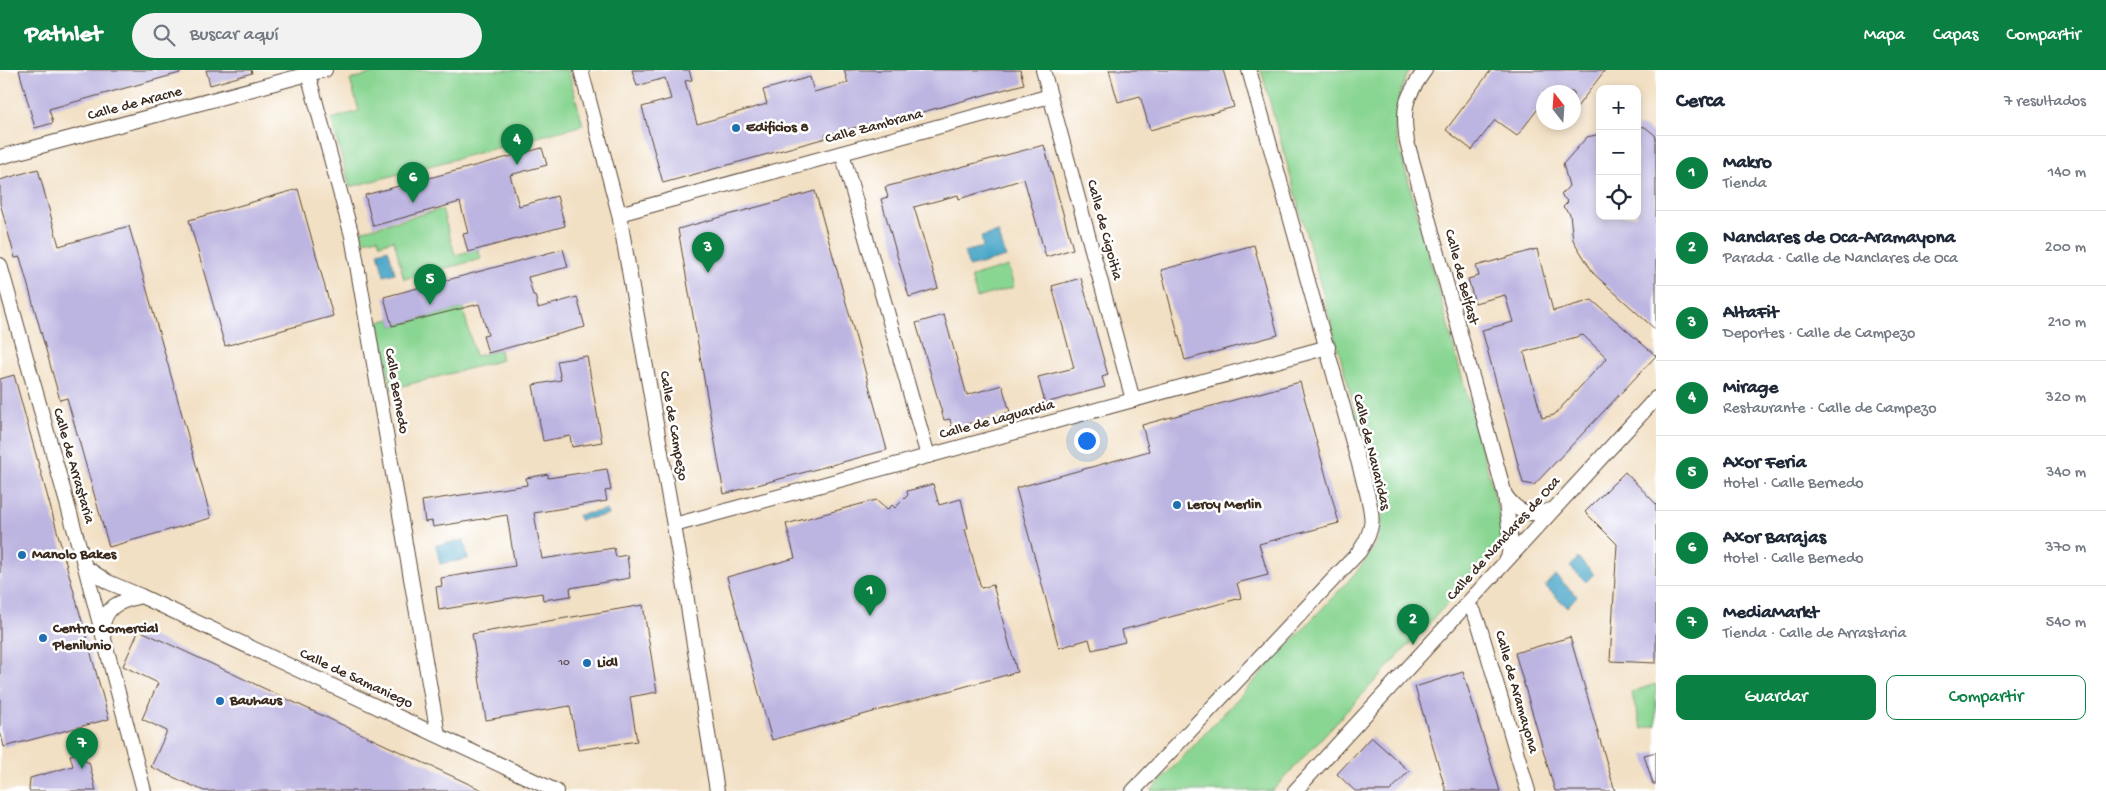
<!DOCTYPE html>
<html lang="es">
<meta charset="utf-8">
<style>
body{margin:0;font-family:"Gochi Hand",sans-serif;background:#f2f2f3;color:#1f2937}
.controls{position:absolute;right:15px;top:15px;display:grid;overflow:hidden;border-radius:10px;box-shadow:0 2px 8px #0003}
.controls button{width:45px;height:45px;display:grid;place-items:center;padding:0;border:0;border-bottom:1px solid #e0e1e3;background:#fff;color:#1f2937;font:25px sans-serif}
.compass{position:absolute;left:1536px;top:15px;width:45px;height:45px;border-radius:50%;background:#fff;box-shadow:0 2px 8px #0003;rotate:343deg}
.you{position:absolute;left:1086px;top:370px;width:18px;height:18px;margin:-12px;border:4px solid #fff;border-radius:50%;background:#1a73e8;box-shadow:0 0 0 8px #1a73e833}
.badge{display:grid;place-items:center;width:32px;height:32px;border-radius:50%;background:#0b8043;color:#fff;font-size:16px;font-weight:700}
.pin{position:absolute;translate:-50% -41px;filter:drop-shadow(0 1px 2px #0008)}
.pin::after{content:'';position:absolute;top:26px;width:18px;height:15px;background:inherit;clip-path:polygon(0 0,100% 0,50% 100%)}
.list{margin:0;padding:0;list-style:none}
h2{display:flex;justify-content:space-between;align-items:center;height:65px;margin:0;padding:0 20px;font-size:21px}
h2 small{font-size:16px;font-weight:400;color:#747a83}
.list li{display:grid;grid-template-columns:32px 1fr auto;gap:15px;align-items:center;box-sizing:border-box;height:75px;padding:0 20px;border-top:1px solid #e0e1e3}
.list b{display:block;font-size:19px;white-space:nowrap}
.list p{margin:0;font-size:16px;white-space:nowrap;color:#747a83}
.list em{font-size:16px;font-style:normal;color:#747a83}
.actions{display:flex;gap:10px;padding:15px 20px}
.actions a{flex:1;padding:11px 0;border:1px solid #0b8043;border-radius:10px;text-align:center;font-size:18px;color:#0b8043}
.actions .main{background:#0b8043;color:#fff}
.icon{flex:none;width:28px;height:28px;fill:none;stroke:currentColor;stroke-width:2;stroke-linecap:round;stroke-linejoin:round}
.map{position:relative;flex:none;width:1656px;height:721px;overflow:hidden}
header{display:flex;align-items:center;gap:30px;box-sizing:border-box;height:70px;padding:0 25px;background:#0b8043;color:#fff}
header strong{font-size:24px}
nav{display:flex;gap:28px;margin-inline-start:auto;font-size:18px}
.search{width:350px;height:45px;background:#f2f2f3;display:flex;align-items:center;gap:12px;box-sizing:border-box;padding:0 18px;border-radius:28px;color:#747a83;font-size:19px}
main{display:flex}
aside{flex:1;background:#fff}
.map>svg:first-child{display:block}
.green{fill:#89d592;stroke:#628058}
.water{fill:#4aa6c8;stroke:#426873}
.building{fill:#bdb5e1;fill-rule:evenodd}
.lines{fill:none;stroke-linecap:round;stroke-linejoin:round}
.street-casing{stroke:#564537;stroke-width:16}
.street{stroke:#fff;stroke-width:14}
.poi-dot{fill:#1f6fb2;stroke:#fff;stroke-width:2}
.labels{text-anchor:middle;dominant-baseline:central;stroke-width:5;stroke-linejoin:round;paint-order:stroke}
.number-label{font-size:12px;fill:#5c4d4f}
.street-label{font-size:15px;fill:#3b2a1e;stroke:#fff}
.poi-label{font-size:15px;font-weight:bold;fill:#3b2a1e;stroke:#fff;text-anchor:start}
</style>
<header>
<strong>Pathlet</strong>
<div class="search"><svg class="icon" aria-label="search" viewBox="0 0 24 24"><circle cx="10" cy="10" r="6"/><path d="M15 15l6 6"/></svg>Buscar aquí</div>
<nav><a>Mapa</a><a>Capas</a><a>Compartir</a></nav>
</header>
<main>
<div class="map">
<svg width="1656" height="721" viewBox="0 0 1656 721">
<rect width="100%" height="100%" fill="#fff"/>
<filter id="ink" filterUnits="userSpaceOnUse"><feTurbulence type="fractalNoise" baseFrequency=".02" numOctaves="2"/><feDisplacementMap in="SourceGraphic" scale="10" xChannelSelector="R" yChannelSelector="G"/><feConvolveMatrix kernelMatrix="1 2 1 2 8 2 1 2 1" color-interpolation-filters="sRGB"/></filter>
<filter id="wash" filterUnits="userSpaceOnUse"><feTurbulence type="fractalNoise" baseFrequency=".0096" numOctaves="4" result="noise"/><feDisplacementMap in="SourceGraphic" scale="20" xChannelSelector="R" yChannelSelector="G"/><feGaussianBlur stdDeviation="1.12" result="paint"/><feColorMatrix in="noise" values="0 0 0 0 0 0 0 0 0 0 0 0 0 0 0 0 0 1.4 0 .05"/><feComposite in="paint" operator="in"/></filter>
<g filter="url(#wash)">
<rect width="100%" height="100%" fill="#f2e0c4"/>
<g class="green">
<polygon points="383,0 568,0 583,55 350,117 331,49 359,41 350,10"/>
<path d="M1261 0H1410C1398 22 1395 41 1396 66L1500 446 1501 470 1490 488 1272 721H1151L1349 510C1374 481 1381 477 1382 437Z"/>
<polygon points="442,139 455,185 478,179 481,189 404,209 394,170 380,174 378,168 363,171 360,161"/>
<polygon points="1008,196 1014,217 977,228 971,207"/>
<polygon points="463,238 475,286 500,280 502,290 391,319 379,252 390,249 392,256"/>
<polygon points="1656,614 1656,655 1642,659 1631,622"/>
</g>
<g class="water">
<polygon points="998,162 1006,187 969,197 964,182 983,177 981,167"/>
<polygon points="388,179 395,203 384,206 378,182"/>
<polygon points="607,440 608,445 579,450 578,445"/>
<polygon points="464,470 468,489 440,494 436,475"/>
<polygon points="1578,488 1594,504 1586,512 1570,497"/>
<polygon points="1555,505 1577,526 1567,537 1545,516"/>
</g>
<g id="blocks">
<g class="building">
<polygon points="19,0 179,0 180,3 49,39 53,53 35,58"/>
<polygon points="206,0 251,0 252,3 210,15"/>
<polygon points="632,0 689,0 692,10 685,11 697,54 767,34 763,20 810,7 814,22 848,13 844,0 1020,0 1024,14 861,59 861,56 825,65 826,68 663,113 642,37 671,29 665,8 637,16"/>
<polygon points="1109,0 1223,0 1234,37 1150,60 1140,26 1118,32"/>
<polygon points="1491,0 1605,0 1574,41 1574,22 1544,22 1544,31 1517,66 1495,50 1472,80 1446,60"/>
<polygon points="1637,56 1645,57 1655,65 1656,69 1656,260 1594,204 1573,170 1570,144 1563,137 1568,132 1561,125 1569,116 1563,94 1587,67 1600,64 1600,146 1637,146"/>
<polygon points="1044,75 1073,179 1046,187 1024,109 959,129 958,125 914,137 938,218 909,227 881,129 888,127 885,117"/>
<polygon points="542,78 547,95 510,105 519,136 557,126 565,156 468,182 463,164 468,163 460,132 373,156 365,125"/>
<polygon points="38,99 59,176 129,156 211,448 109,477 67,328 60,330 20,187 15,188 0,133 0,110"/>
<polygon points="298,119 333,246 225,276 189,150"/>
<polygon points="815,121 887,380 724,424 678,159"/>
<polygon points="1254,175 1278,265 1185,290 1161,200"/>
<polygon points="563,179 568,197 528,207 533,225 535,225 538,238 577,227 585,257 488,283 483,266 488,265 479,234 392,256 384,227"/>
<path d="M1537 179 1553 241 1592 230 1656 286 1534 415 1523 413 1482 260 1513 252 1505 225 1475 233 1468 209 1479 206 1476 196ZM1583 265 1607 288 1554 345 1542 348 1524 282Z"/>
<polygon points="1081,208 1108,305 1102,307 1105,317 1045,333 1038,307 1074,298 1052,216"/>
<polygon points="944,245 967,325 1002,315 1010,342 952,358 950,349 944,350 916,253"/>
<polygon points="587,286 602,372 572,377 570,366 543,371 533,315 561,310 557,291"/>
<polygon points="14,305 109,649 4,677 0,660 0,309"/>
<polygon points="1300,312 1339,453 1259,474 1268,505 1237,513 1241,528 1122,560 1125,572 1092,580 1089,569 1059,578 1016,418 1149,381 1142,355"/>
<polygon points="607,399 611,420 605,421 607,431 534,443 542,489 614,478 616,487 627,485 630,508 570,518 571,526 543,530 542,523 439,540 436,517 442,516 441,508 515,496 507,445 433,457 432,451 425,452 422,431 527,415 526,408 548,404 548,408"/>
<polygon points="1625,402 1656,434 1656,593 1610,591 1617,474 1585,442"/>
<polygon points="933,414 939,435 961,429 968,458 965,459 981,518 993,515 1017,602 772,670 727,507 795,488 786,454 876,430 887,440 892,435 895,438 908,425 907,421"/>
<polygon points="643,535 657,622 630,627 637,671 578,680 570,636 486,650 472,564"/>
<polygon points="139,560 484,721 204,721 151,697 167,661 142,649 158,613 123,596"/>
<polygon points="1570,567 1615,721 1555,721 1515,583"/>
<polygon points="1463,602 1500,721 1446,721 1415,617"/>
<polygon points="1371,667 1409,701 1390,721 1355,721 1337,704"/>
<polygon points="83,682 86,692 89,692 96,721 29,721 30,708 73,696 70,685"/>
<polygon points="1656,682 1656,714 1653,714 1644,685"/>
</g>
</g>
</g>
<g filter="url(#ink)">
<use href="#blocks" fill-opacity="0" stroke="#564537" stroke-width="1"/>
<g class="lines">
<defs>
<g id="street">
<polyline points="325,0 308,4 352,166 438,665"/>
<polyline points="581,0 619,144 686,524 717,721"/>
<polyline points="1043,0 1133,330"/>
<path d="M1425 0C1405 28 1402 37 1407 72L1505 425 1511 473 1508 488"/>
<polyline points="842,83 928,386"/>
<polyline points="0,87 308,4"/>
<polyline points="619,144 1050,26"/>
<polyline points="0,195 85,497 144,721"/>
<path d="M1505 425C1518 443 1529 447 1551 440"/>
<polyline points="674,455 1328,277"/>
<polyline points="85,497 108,512 141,526 556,721"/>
<polyline points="1467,535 1474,542 1480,558 1528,721"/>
<path d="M102 560C105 535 119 532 141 526"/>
<path d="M1133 721 1359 482C1376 457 1373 447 1366 419L1249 0"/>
<polyline points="1295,721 1656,328"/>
</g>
</defs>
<use href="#street" class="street-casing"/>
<use href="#street" class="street"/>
</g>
</g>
<g class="poi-dot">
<circle cx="736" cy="58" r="5"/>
<circle cx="1177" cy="435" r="5"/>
<circle cx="22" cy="485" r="5"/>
<circle cx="43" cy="568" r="5"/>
<circle cx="587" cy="593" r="5"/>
<circle cx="220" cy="631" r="5"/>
</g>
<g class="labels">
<g class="number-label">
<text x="564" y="593">10</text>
</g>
<g class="street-label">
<text transform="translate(135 34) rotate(-15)">Calle de Aracne</text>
<text transform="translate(874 57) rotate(-15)">Calle Zambrana</text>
<text transform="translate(1104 160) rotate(75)">Calle de Cigoitia</text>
<text transform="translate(1461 207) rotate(75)">Calle de Belfast</text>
<text transform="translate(396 321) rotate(80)">Calle Bernedo</text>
<text transform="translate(997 350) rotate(-15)">Calle de Laguardia</text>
<text transform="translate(673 356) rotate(80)">Calle de Campezo</text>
<text transform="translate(1371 382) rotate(76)">Calle de Navaridas</text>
<text transform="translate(73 396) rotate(74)">Calle de Arrastaria</text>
<text transform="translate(1504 469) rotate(-48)">Calle de Nanclares de Oca</text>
<text transform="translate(356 609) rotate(25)">Calle de Samaniego</text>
<text transform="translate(1516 622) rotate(74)">Calle de Aramayona</text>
</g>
<g class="poi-label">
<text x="746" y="58">Edificios 8</text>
<text x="1187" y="435">Leroy Merlin</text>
<text x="32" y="485">Manolo Bakes</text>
<text x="53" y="559">Centro Comercial<tspan x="53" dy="17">Plenilunio</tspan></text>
<text x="597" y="593">Lidl</text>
<text x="230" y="631">Bauhaus</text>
</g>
</g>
</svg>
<div class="controls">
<button>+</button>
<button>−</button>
<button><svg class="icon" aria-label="locate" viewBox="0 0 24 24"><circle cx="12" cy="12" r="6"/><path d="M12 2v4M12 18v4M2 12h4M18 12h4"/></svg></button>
</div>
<svg class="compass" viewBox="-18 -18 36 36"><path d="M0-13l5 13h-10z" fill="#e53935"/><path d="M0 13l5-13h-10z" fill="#747a83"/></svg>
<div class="you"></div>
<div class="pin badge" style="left:870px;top:546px">1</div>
<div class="pin badge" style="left:1413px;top:575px">2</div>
<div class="pin badge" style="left:708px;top:203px">3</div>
<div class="pin badge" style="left:517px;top:95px">4</div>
<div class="pin badge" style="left:430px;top:235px">5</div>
<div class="pin badge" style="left:413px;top:133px">6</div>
<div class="pin badge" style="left:82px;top:699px">7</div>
</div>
<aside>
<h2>Cerca<small>7 resultados</small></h2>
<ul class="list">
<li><span class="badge">1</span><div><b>Makro</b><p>Tienda</p></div><em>140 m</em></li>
<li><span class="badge">2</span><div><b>Nanclares de Oca-Aramayona</b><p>Parada · Calle de Nanclares de Oca</p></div><em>200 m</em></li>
<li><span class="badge">3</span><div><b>AltaFit</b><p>Deportes · Calle de Campezo</p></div><em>210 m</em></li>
<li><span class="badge">4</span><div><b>Mirage</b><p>Restaurante · Calle de Campezo</p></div><em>320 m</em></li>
<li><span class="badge">5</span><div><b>Axor Feria</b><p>Hotel · Calle Bernedo</p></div><em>340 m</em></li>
<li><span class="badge">6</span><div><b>Axor Barajas</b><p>Hotel · Calle Bernedo</p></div><em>370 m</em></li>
<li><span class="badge">7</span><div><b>MediaMarkt</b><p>Tienda · Calle de Arrastaria</p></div><em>540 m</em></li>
</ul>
<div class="actions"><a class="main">Guardar</a><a>Compartir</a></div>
</aside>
</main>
